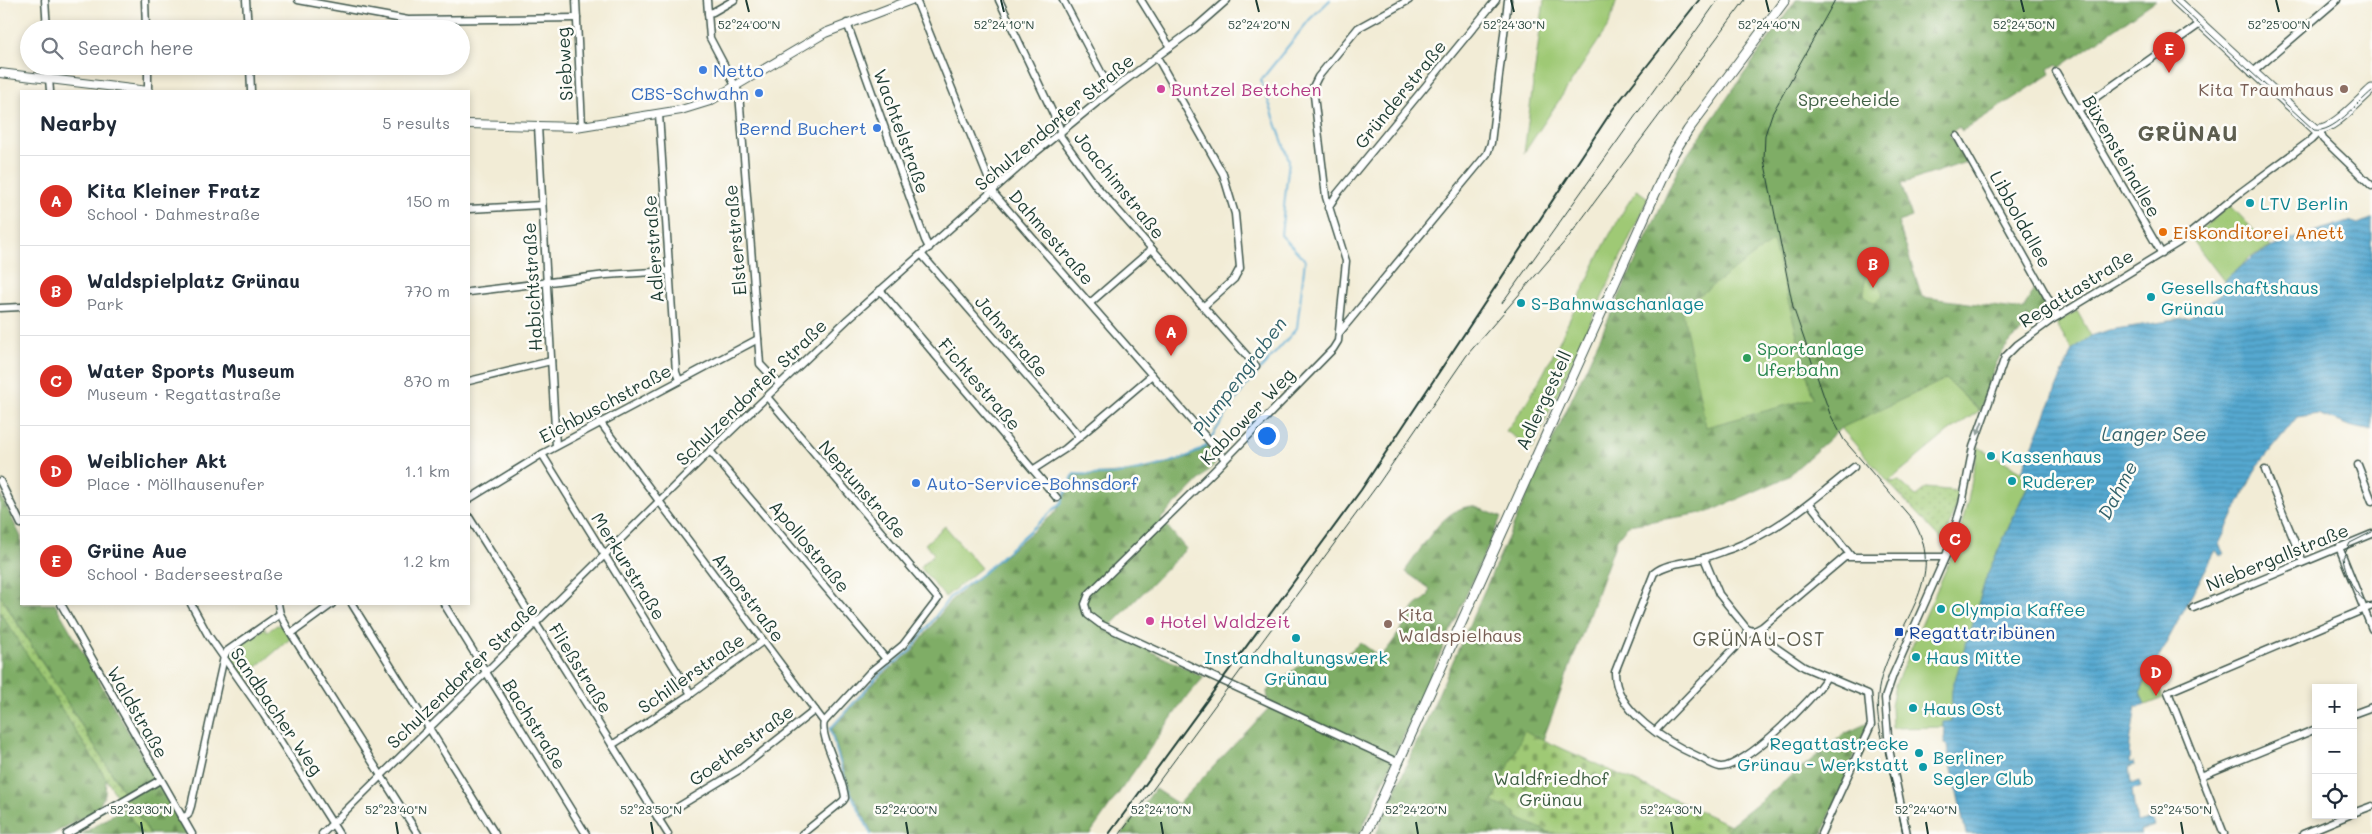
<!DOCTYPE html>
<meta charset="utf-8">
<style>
body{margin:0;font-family:Mali,sans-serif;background:#f6f6f7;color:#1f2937}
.controls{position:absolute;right:15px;bottom:15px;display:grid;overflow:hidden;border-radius:0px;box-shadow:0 2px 8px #0003}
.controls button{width:45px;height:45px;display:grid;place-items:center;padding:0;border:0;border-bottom:1px solid #e0e1e3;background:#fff;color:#1f2937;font:25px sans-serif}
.you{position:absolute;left:1266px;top:435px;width:18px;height:18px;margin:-12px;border:4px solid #fff;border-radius:50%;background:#1a73e8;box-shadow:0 0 0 8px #1a73e833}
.badge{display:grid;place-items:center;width:32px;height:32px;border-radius:50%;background:#d93025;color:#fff;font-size:16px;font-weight:700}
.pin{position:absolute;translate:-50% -41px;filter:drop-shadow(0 1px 2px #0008)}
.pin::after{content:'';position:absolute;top:26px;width:18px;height:15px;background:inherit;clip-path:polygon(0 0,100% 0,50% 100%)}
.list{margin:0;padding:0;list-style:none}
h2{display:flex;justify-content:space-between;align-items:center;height:65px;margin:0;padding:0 20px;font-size:21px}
h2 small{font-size:16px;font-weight:400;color:#747a83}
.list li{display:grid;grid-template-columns:32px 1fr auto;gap:15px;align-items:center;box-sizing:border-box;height:90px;padding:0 20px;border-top:1px solid #e0e1e3}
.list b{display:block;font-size:19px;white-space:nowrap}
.list p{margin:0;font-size:16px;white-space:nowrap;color:#747a83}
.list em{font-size:16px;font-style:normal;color:#747a83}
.icon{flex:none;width:28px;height:28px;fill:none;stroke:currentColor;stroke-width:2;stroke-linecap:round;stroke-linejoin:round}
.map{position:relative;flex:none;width:2372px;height:834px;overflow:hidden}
.search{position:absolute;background:#fff;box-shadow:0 2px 8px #0003;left:20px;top:20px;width:450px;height:55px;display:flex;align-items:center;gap:12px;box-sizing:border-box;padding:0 18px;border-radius:28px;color:#747a83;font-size:19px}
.panel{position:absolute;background:#fff;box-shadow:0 2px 8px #0003;left:20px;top:90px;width:450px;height:515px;border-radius:0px}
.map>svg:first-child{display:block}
.grass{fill:url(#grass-dots);stroke:#5f8354}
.forest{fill:url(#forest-firs);stroke:#4f754d;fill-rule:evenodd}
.cemetery{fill:url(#cemetery-stones);stroke:#5f8354}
.green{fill:#9fc975;stroke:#5f8354}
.water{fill:url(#water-rules);stroke:#3a7282}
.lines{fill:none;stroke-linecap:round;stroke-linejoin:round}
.stream{stroke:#55a8d0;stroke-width:2}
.minor-casing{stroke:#3f574c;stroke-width:9}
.tertiary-casing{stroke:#3f574c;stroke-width:10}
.secondary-casing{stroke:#3f574c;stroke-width:11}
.minor{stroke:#fff;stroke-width:6}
.tertiary{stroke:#fff;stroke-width:8}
.secondary{stroke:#fff;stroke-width:9}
.tram{stroke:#1f3d34;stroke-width:1}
.rail{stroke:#1f3d34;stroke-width:2}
.oneway{fill:#8f9e9a}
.ticks{fill:none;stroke:#1f3d34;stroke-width:2}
.shop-dot{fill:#3f7fe0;stroke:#fdfcf7;stroke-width:2}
.hotel-dot{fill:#d1479c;stroke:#fdfcf7;stroke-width:2}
.education-dot{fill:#8d6e63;stroke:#fdfcf7;stroke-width:2}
.culture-dot{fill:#0f9aa8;stroke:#fdfcf7;stroke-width:2}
.food-dot{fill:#e8710a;stroke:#fdfcf7;stroke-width:2}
.leisure-dot{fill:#2e9e5b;stroke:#fdfcf7;stroke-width:2}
.transit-dot{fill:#1a4fb4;stroke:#fdfcf7;stroke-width:2}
.labels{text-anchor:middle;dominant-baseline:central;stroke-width:5;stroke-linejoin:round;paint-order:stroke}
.street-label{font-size:18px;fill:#1f3d34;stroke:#fdfcf7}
.shop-label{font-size:18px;fill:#366cbe;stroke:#fdfcf7;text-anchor:start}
.hotel-label{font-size:18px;fill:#b23c85;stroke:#fdfcf7;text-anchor:start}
.education-label{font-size:18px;fill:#785e54;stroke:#fdfcf7;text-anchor:end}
.park-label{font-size:18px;fill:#3f6044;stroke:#fdfcf7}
.culture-label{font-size:18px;fill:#0d838f;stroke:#fdfcf7;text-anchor:start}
.food-label{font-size:18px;fill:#c56008;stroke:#fdfcf7;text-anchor:start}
.leisure-label{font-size:18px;fill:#27864d;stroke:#fdfcf7;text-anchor:start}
.transit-label{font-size:18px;fill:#164399;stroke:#fdfcf7;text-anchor:start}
.water-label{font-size:19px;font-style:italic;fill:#32626b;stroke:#fdfcf7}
.neighbourhood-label{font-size:19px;letter-spacing:1px;fill:#5d5e4f;stroke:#fdfcf7}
.district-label{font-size:22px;font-weight:bold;letter-spacing:1px;fill:#5d5e4f;stroke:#fdfcf7}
.ticks-label{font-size:12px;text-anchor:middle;fill:#1f3d34;stroke:#fdfcf7;stroke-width:5;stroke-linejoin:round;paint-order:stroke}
</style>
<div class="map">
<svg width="2372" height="834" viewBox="0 0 2372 834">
<defs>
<pattern id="grass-dots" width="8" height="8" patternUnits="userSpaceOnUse" patternTransform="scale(1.25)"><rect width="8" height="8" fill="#9fc975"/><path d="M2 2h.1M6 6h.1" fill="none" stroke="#81a461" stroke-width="1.8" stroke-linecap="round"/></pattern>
<pattern id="forest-firs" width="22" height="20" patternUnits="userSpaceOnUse" patternTransform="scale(1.25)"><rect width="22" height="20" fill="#7fad66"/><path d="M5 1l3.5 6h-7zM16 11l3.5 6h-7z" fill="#678e55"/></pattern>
<pattern id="cemetery-stones" width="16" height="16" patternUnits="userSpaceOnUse" patternTransform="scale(1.25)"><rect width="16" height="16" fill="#9fc975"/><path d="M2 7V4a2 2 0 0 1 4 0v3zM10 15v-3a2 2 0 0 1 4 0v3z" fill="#81a461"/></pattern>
<pattern id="water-rules" width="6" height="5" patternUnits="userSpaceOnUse" patternTransform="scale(1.25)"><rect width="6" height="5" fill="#55a8d0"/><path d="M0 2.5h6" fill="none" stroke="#468aaa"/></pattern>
</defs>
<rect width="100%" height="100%" fill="#fdfcf7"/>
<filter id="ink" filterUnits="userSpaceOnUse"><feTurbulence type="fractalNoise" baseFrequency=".02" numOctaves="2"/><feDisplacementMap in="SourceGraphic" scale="10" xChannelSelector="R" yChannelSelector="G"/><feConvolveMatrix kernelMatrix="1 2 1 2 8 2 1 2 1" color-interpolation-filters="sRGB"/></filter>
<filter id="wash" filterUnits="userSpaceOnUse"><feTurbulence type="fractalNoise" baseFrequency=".0096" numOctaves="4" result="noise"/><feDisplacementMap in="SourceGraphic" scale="20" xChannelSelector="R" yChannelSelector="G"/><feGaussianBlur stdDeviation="1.12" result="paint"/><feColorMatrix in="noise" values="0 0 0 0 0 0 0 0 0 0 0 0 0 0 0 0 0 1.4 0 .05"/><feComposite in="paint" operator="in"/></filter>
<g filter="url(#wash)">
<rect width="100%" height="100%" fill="#f2ecd6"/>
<g class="grass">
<polygon points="1899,481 1916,496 1926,488 1959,491 1945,544 1888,482"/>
<polygon points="0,595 20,628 150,834 141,834 6,622 0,612"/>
</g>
<g class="forest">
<path d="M1796 0H2156L2059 68 2057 64 2049 69 2051 74 1962 131 1959 127 1949 134 1966 162 1901 184 1912 217 1898 222 1922 297 2023 310 2036 285 2051 313C2040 320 2025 327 2015 337 1995 355 1988 386 1980 411L1946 379 1841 428 1787 477 1709 512 1628 525 1617 539 1543 740 1525 732 1493 801 1516 813 1515 817 1553 834H1376L1522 506 1680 165ZM1773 242 1813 398 1706 427Z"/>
<path d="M1207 446 1219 460 1161 519 1186 549 1112 624 1109 631 1204 677 1184 700 1090 834H873L850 789 831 730 878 679 913 651 950 601 1056 512 1075 475C1115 475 1173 470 1207 446Z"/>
<polygon points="0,494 21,537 21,604 55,604 187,834 150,834 0,595"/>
<path d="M1473 506 1501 517 1360 834H1122L1155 789 1178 804 1269 708 1267 691C1279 681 1294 668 1308 661 1332 649 1335 669 1360 642L1380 657C1395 642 1403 625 1414 608 1419 601 1432 599 1429 588L1406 572 1407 568C1424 546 1443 507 1473 506Z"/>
<polygon points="0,612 106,779 105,794 98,809 53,834 0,834"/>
<polygon points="1868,723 1822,834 1726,834 1730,825 1844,734"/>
<polygon points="122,809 126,810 141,834 82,834"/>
</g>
<polygon class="cemetery" points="1524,731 1730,825 1726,834 1553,834 1515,817 1516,813 1493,802"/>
<g class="green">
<polygon points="1544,0 1617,0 1609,25 1524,153"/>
<path d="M1637 190 1648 198 1532 449 1506 431C1564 358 1584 265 1637 190Z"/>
<polygon points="2230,205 2270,247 2249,258 2224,281 2191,238"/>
<polygon points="1773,241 1813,398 1706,427 1682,308"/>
<polygon points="1871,272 1880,282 1883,295 1875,302 1868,300 1864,294 1866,276"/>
<polygon points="2077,311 2091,336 2072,350 2056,323"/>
<polygon points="1946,379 1979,411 1948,432 1888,482 1841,428"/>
<polygon points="1978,447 2030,476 2029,482 1987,575 1952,690 1951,722 1943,722 1943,727 1892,728 1891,706 1895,685 1954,551 1968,501"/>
<polygon points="945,526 981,568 945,597 920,567 934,554 925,544"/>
<polygon points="277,625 283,626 291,638 244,678 227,654 265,628 267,632"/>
<polygon points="2152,671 2163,698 2145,705 2140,692"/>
</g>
<path class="water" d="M2372 218V431L2349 426 2318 414 2297 417 2257 467 2219 544 2224 554 2220 556 2216 550 2140 692 2145 705 2138 708 2136 706 2130 743 2129 763 2134 762 2135 765 2129 767 2131 784 2139 781 2141 787 2132 791 2137 823 2152 819 2154 826 2140 831 2141 834H1966L1947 746 1944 743 1945 728 1943 727V722L1951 721 1952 690 1987 575 2029 483 2030 476 2022 471 2072 350 2091 336 2109 330 2189 318 2223 292 2224 281C2263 243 2298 237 2349 221L2358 224Z"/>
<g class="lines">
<g class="stream">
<polyline points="1210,439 1245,387 1297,328 1305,260 1281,235 1289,160 1261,80 1310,19 1330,0"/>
<path d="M871 834 847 786 830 729 877 677 911 650 949 598 982 574 1061 503 1074 474C1088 474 1103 476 1117 474 1140 470 1193 461 1208 443"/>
</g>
</g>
</g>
<g filter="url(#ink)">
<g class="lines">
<defs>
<g id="minor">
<polyline points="45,0 47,29"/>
<polyline points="145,0 146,29"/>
<polyline points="246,0 248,29"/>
<polyline points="298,0 408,20 577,18"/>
<polyline points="576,0 582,126"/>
<polyline points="707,0 710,38 739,93 760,364 779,384"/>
<polyline points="916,0 995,195 1225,459"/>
<polyline points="999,0 1059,126 1061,137 1097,187 1256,366"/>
<polyline points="1063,0 1111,91"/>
<polyline points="1141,0 1170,47"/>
<polyline points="708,13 713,12 734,0"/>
<polyline points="847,23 925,240 929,248"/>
<polyline points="1157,57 1223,174 1235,214 1240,268 1234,279 1204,306"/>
<polyline points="48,66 50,91"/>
<polyline points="148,66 148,91"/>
<polyline points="250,66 251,91"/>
<polyline points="2056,72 2162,254"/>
<polyline points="2252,73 2337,0"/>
<polyline points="2078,110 2200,24"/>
<polyline points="659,114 676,372 679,380"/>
<polyline points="538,126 556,446"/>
<polyline points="2320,131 2323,139 2372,186"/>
<polyline points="1957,136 2058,316"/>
<polyline points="1328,208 1337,194 1496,0"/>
<polyline points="469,209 542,205"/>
<polyline points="922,255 1080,437"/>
<polyline points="880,290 1057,498"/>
<polyline points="469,292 606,275 669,271"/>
<polyline points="1090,303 1152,249"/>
<polyline points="0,308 21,307"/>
<polyline points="1340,332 1487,154 1491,143 1508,0"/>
<polyline points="469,381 551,361"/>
<polyline points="767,397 938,599 903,645 870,672 824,722"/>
<path d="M600 422 824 722C819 737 844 777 845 798L843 801 802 834"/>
<polyline points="710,451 886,659"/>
<polyline points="542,454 691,694"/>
<polyline points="2358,465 2372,501"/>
<polyline points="1034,469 1065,449 1152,375"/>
<polyline points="2265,470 2303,562"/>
<polyline points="0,481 21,524"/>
<polyline points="469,499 542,454 758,339"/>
<polyline points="1810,504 1851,556"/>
<polyline points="469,517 668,834"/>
<polyline points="2339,547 2372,629"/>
<polyline points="1704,558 1719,594 1747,629 1760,633 1775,647 1804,667 1868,694 1871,725 1821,834"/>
<polyline points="61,604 192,834"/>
<polyline points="191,604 208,635 264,715 339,834"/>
<polyline points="278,604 280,614 287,627 418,834"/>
<polyline points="352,604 495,834"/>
<polyline points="444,604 586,834"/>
<polyline points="2193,608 2372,534"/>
<polyline points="292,633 332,604"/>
<path d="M1826 678C1815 698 1743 769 1720 767 1713 766 1705 760 1699 757 1668 743 1614 711 1615 672L1654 573C1668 562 1688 563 1704 558 1714 555 1724 551 1733 548 1780 530 1816 498 1854 467"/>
<polyline points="2353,714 2372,707"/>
<polyline points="1655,731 1747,635 1762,627 1845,557 1945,557"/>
<polyline points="612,745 691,694 763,641"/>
<polyline points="1397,762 1100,624 1088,615 1085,604 1089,594 1214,471 1333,349 1338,341 1346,261 1326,197 1313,87 1318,77 1358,28 1409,0"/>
<polyline points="2201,776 2316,729"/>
<polyline points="2353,813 2372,806"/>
<polyline points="182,818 188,815 191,806 224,657 227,651 280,614"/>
<polyline points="658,819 739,770 815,710"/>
<polyline points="67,834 160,780"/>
<polyline points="322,834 710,451 848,319 1035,153 1111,91 1194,29 1227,0"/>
<polyline points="1907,834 1889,749 1885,698 1893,675 1947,553 1962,504 1973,447 2005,357 2017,345 2050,321 2178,243 2241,192 2311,140 2320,131"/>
<polyline points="2224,834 2168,692 2372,606"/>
<polyline points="2303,834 2349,815"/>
</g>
<g id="tertiary">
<polyline points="0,73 148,91"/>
<polyline points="469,124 576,127 681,110 710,101 825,33 911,0"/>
</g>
<g id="secondary">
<path d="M2175 0 2315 129C2331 133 2359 100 2372 89"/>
<polyline points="1366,834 1672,156 1688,130 1785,0"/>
</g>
</defs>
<use href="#minor" class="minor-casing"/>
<use href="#tertiary" class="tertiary-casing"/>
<use href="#secondary" class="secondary-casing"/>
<use href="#minor" class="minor"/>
<use href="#tertiary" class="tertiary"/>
<use href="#secondary" class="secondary"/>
<g class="tram">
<path d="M1835 0 1772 114 1765 135 1764 159 1793 307 1830 414 1844 440 1912 519C1954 584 1884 633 1878 695 1875 715 1882 736 1886 755 1892 782 1898 808 1903 834"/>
<path d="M2173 0 2314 130C2333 134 2357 103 2372 91"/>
<polyline points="1502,303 1718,0"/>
<path d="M2372 532 2350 543 2343 558C2346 574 2355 600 2372 604"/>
<polyline points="1120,834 1379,483 1467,355 1567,239 1745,0"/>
</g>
<polyline class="rail" points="1109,834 1361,490 1613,109 1699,0"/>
</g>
<defs><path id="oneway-solid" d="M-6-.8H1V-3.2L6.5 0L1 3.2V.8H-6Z" transform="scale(1.25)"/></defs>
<use class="oneway" href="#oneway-solid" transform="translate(1980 428) rotate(110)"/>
</g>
<path class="ticks" d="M746 0 749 12M1001 0 1004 12M1256 0 1259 12M1511 0 1514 12M1766 0 1769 12M2021 0 2024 12M2276 0 2279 12M141 822 143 834M396 822 398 834M651 822 653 834M906 822 908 834M1161 822 1163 834M1416 822 1418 834M1671 822 1673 834M1926 822 1928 834M2181 822 2183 834"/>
<g class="shop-dot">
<circle cx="703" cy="70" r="5"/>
<circle cx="759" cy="93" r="5"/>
<circle cx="877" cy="128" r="5"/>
<circle cx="916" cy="483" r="5"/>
</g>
<g class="hotel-dot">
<circle cx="1161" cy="89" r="5"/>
<circle cx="1150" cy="621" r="5"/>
</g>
<g class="education-dot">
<circle cx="2344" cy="89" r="5"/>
<circle cx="1388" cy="624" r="5"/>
</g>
<g class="culture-dot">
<circle cx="2250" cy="203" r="5"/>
<circle cx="2151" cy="297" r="5"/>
<circle cx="1521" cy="303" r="5"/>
<circle cx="1991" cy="456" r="5"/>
<circle cx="2012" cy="481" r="5"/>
<circle cx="1941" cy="609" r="5"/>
<circle cx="1296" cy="638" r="5"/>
<circle cx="1916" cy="657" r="5"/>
<circle cx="1913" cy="708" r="5"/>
<circle cx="1919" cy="753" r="5"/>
<circle cx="1923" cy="767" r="5"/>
</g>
<circle class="food-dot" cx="2163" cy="232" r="5"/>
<circle class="leisure-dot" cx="1747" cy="358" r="5"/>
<rect class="transit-dot" x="1894" y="627" width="10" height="10" rx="2.5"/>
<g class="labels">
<g class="street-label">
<text transform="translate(564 64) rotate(-93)">Siebweg</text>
<text transform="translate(1400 94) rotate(-51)">Gründerstraße</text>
<text transform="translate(1054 122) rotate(-40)">Schulzendorfer Straße</text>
<text transform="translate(902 131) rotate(70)">Wachtelstraße</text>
<text transform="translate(2122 156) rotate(60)">Büxensteinallee</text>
<text transform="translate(1120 185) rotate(51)">Joachimstraße</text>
<text transform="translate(2021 219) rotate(61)">Libboldallee</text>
<text transform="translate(1052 237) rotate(49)">Dahmestraße</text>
<text transform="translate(735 240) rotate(-95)">Elsterstraße</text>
<text transform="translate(653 249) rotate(-94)">Adlerstraße</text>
<text transform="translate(532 287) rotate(-93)">Habichtstraße</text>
<text transform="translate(2076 288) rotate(-32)">Regattastraße</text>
<text transform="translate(1012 336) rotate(49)">Jahnstraße</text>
<text transform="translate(980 384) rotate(49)">Fichtestraße</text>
<text transform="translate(751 392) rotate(-44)">Schulzendorfer Straße</text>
<text transform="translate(1543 400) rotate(-65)">Adlergestell</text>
<text transform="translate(605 403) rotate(-28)">Eichbuschstraße</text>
<text transform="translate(1247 416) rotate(-46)">Kablower Weg</text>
<text transform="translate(863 489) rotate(49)">Neptunstraße</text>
<text transform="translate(810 546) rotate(50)">Apollostraße</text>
<text transform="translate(2277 557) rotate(-22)">Niebergallstraße</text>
<text transform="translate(629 566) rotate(58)">Merkurstraße</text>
<text transform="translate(749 597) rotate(53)">Amorstraße</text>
<text transform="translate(581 668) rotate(58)">Fließstraße</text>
<text transform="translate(691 673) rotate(-35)">Schillerstraße</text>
<text transform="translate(462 675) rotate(-44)">Schulzendorfer Straße</text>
<text transform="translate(277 711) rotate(56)">Sandbacher Weg</text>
<text transform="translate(138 712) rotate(60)">Waldstraße</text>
<text transform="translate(535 724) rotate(58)">Bachstraße</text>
<text transform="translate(741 745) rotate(-36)">Goethestraße</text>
</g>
<g class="shop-label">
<text x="713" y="70">Netto</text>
<text x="749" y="93" text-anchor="end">CBS-Schwahn</text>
<text x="867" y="128" text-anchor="end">Bernd Buchert</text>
<text x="926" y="483">Auto-Service-Bohnsdorf</text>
</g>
<g class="hotel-label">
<text x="1171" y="89">Buntzel Bettchen</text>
<text x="1160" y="621">Hotel Waldzeit</text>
</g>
<g class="education-label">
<text x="2334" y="89">Kita Traumhaus</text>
<text x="1398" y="614" text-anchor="start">Kita<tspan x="1398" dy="21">Waldspielhaus</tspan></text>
</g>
<g class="park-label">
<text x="1849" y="99">Spreeheide</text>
<text x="1551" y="778">Waldfriedhof<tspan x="1551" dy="21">Grünau</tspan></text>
</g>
<g class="culture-label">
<text x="2260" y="203">LTV Berlin</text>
<text x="2161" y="287">Gesellschaftshaus<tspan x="2161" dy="21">Grünau</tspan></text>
<text x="1531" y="303">S-Bahnwaschanlage</text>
<text x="2001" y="456">Kassenhaus</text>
<text x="2022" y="481">Ruderer</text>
<text x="1951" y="609">Olympia Kaffee</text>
<text x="1296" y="657" text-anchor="middle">Instandhaltungswerk<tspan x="1296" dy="21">Grünau</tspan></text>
<text x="1926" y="657">Haus Mitte</text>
<text x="1923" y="708">Haus Ost</text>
<text x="1909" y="743" text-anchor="end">Regattastrecke<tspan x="1909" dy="21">Grünau - Werkstatt</tspan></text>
<text x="1933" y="757">Berliner<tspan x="1933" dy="21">Segler Club</tspan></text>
</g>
<g class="food-label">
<text x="2173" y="232">Eiskonditorei Anett</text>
</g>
<g class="leisure-label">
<text x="1757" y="348">Sportanlage<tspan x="1757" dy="21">Uferbahn</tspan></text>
</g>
<g class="transit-label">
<text x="1909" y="632">Regattatribünen</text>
</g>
<g class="water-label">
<text transform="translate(1239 376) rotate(-53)">Plumpengraben</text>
<text x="2154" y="433">Langer See</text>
<text transform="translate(2117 490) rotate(-62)">Dahme</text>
</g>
<g class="neighbourhood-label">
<text x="1759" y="638">GRÜNAU-OST</text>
</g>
<g class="district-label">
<text x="2188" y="132">GRÜNAU</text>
</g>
</g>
<g class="ticks-label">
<text x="749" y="29">52°24'00"N</text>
<text x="1004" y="29">52°24'10"N</text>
<text x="1259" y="29">52°24'20"N</text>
<text x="1514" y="29">52°24'30"N</text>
<text x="1769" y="29">52°24'40"N</text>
<text x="2024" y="29">52°24'50"N</text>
<text x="2279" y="29">52°25'00"N</text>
<text x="141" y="814">52°23'30"N</text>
<text x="396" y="814">52°23'40"N</text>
<text x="651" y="814">52°23'50"N</text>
<text x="906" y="814">52°24'00"N</text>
<text x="1161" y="814">52°24'10"N</text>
<text x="1416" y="814">52°24'20"N</text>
<text x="1671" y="814">52°24'30"N</text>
<text x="1926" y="814">52°24'40"N</text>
<text x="2181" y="814">52°24'50"N</text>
</g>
</svg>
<div class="controls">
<button>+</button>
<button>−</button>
<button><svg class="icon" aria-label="locate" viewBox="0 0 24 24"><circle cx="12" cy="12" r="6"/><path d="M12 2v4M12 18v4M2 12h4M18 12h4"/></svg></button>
</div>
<div class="you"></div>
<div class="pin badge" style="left:1171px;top:356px">A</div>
<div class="pin badge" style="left:1873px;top:288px">B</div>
<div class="pin badge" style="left:1955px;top:563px">C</div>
<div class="pin badge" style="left:2156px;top:696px">D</div>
<div class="pin badge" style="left:2169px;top:73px">E</div>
<div class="search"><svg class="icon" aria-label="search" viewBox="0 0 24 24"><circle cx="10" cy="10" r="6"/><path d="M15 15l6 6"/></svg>Search here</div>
<section class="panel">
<h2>Nearby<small>5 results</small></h2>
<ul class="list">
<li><span class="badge">A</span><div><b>Kita Kleiner Fratz</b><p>School · Dahmestraße</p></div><em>150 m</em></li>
<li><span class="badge">B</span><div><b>Waldspielplatz Grünau</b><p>Park</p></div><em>770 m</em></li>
<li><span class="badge">C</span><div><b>Water Sports Museum</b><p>Museum · Regattastraße</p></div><em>870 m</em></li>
<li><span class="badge">D</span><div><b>Weiblicher Akt</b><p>Place · Möllhausenufer</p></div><em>1.1 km</em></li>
<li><span class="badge">E</span><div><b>Grüne Aue</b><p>School · Baderseestraße</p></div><em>1.2 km</em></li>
</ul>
</section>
</div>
